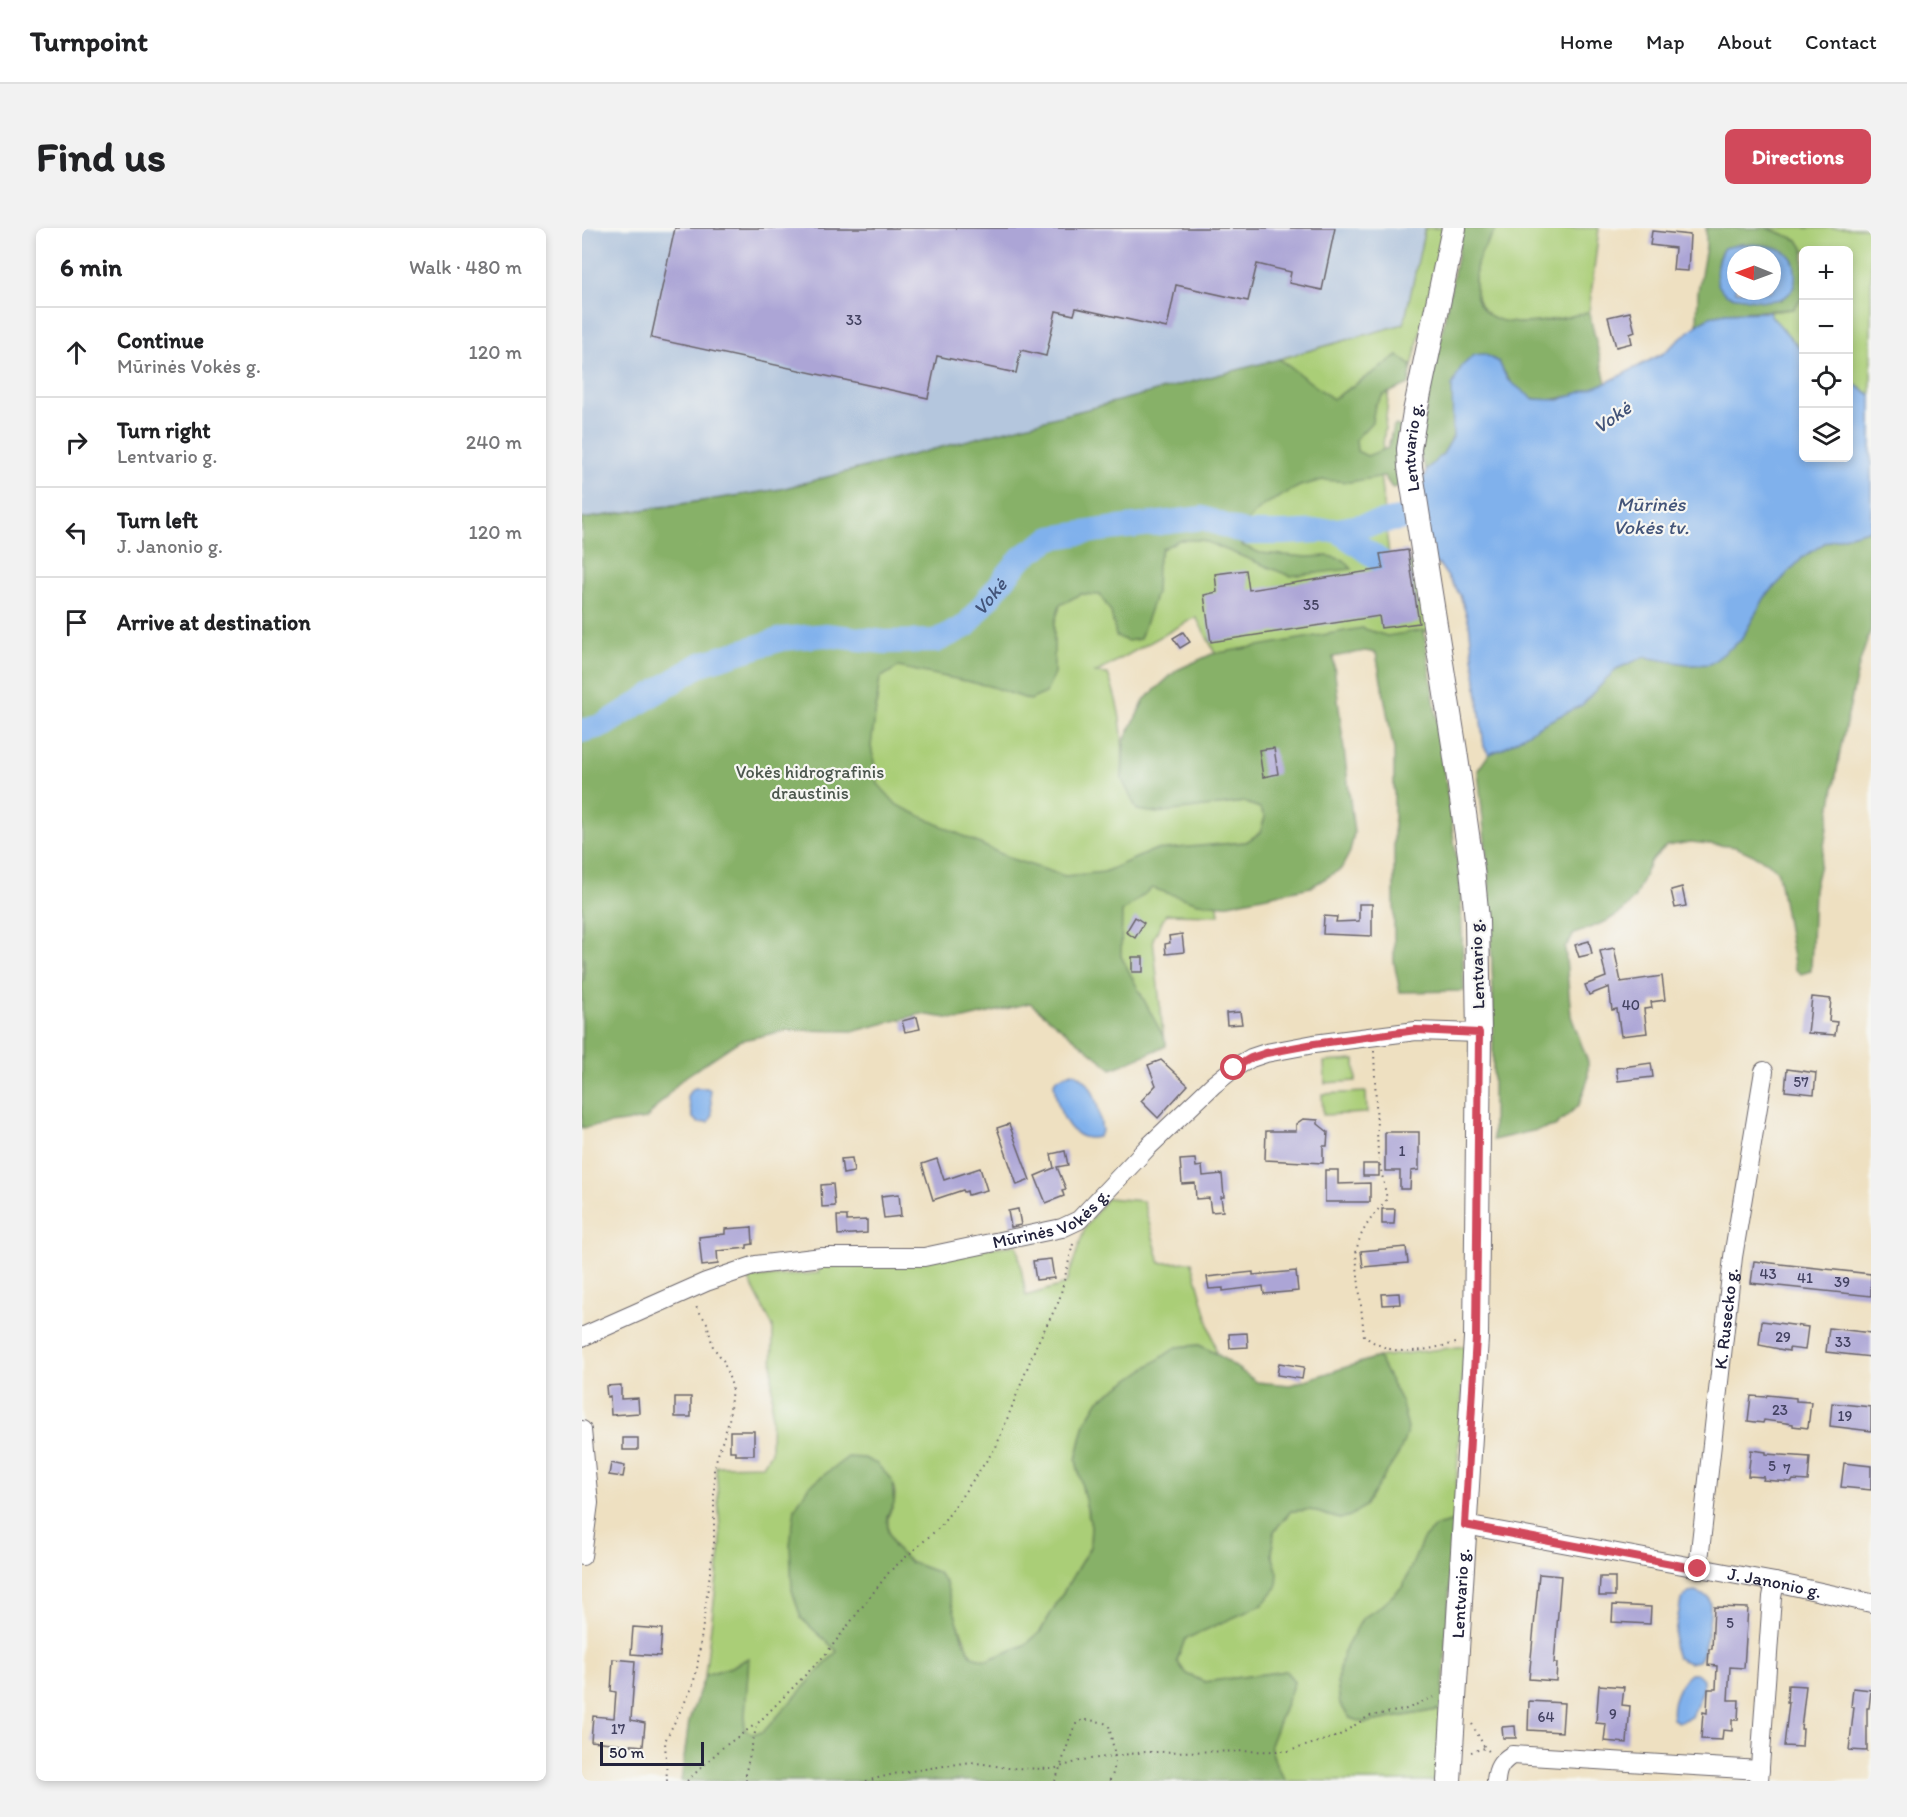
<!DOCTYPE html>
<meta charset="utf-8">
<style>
body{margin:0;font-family:Itim,sans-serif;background:#f2f2f2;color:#202124}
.controls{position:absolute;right:18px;top:18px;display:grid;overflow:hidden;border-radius:9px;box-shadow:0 3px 9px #0003}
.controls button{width:54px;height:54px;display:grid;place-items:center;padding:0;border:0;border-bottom:2px solid #e0e0e0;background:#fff;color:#202124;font:30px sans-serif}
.compass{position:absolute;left:1145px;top:18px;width:54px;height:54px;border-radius:50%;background:#fff;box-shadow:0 3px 9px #0003;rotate:271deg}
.scale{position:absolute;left:18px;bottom:15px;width:104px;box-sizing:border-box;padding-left:6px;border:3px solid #22223b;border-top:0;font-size:16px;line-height:21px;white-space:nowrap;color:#22223b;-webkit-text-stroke:4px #f6f6f2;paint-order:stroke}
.stop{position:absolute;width:18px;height:18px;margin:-14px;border:4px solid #d1495b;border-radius:50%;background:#fff}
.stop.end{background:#d1495b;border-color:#fff;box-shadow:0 2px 6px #0008}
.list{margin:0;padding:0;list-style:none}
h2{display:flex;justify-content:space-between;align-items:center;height:78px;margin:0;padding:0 24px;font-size:26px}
h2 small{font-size:20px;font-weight:400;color:#757577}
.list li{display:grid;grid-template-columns:39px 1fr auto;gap:18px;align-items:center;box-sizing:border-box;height:90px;padding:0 24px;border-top:2px solid #e0e0e0}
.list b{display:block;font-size:22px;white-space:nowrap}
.list p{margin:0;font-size:20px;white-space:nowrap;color:#757577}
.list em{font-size:20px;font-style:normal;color:#757577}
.icon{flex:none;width:33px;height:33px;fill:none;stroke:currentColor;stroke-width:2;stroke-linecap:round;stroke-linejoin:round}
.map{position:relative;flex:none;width:1289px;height:1553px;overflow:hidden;border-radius:9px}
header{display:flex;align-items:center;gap:36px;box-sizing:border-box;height:84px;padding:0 30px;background:#fff;border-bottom:2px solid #e0e0e0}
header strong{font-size:28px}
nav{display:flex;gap:33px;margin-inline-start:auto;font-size:21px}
.intro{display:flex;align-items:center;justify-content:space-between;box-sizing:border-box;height:144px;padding:0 36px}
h1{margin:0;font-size:42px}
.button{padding:15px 27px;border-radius:9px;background:#d1495b;color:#fff;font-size:21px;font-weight:700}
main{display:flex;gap:36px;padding:0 36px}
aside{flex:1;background:#fff;border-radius:9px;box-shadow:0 3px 9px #0003}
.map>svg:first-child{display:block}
.industrial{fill:#b4c6dd}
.green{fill:#aace77;stroke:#667859;stroke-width:1.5}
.forest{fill:#87b168;stroke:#546a52;stroke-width:1.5;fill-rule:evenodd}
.water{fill:#80b1ec;stroke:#516a94;stroke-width:1.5;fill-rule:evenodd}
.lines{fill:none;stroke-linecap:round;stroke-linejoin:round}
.river{stroke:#80b1ec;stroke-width:24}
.building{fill:#aca5d6}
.minor-casing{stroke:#69646a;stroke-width:20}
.major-casing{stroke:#69646a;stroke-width:26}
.path{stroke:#69646a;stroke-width:2;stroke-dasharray:1.5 4.5;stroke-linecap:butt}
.minor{stroke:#fff;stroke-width:18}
.major{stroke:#fff;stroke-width:24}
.route{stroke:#d1495b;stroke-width:8}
.labels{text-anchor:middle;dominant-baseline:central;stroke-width:4.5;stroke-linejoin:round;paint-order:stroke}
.number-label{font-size:15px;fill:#444362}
.street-label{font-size:18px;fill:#22223b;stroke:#f6f6f2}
.park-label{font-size:18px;fill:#4b564d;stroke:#f6f6f2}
.water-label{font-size:20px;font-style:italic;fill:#435479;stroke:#f6f6f2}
</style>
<header>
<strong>Turnpoint</strong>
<nav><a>Home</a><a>Map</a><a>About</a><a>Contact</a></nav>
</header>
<div class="intro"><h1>Find us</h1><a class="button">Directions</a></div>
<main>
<aside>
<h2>6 min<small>Walk · 480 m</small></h2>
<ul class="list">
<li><svg class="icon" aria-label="ahead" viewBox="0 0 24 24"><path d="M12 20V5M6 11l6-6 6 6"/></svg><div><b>Continue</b><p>Mūrinės Vokės g.</p></div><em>120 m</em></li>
<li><svg class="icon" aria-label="right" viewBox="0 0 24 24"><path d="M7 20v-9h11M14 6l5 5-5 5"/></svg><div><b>Turn right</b><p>Lentvario g.</p></div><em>240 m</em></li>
<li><svg class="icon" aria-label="left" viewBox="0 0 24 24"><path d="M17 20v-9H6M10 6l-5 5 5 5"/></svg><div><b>Turn left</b><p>J. Janonio g.</p></div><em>120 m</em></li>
<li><svg class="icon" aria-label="arrive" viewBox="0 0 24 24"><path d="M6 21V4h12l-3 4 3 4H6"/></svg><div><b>Arrive at destination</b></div></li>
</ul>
</aside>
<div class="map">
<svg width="1289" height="1553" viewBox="0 0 1289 1553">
<rect width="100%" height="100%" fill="#f6f6f2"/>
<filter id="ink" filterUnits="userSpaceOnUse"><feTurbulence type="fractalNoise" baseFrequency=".0167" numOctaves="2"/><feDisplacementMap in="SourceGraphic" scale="12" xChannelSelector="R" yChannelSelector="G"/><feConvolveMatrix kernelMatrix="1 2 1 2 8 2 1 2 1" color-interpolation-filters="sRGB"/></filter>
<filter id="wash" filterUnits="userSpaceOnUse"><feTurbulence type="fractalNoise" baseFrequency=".008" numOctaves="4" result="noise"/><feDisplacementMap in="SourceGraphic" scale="24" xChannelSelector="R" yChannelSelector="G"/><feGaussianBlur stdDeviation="1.35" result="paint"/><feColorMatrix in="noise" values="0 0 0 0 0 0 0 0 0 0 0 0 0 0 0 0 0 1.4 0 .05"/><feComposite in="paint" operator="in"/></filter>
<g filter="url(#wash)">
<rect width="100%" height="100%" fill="#eee0c1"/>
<polygon class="industrial" points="0,0 843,0 822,96 697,131 199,261 0,291"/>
<g class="green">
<path d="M843 0H864L830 138 816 128 810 133 798 246 808 336 838 334 848 403 638 434 614 389 513 445 526 446C540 484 542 511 540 551L625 578 662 574 678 580 683 590 678 605 664 614 629 617 637 687 584 686 571 711 582 815 460 745 196 785 0 891V292L190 276 702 134 697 131 822 96Z"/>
<path d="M915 0H1017L1007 84C977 91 900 113 894 64 892 54 893 38 898 28 902 18 909 9 915 0Z"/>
<polygon points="1185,0 1289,0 1289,167 1267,153 1266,22 1222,22 1216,12"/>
<polygon points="1221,62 1221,124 1186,84 1211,81 1220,70"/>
<polygon points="773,832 774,853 743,855 742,834"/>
<polygon points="784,864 785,885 741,887 740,866"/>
<path d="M525 970 561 973 578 1035 610 1034 635 1126 617 1117 595 1119 517 1172 503 1195 494 1232 509 1298 508 1319 458 1404 443 1417 405 1432 390 1429 355 1344C347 1341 337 1338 329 1334 314 1325 304 1308 306 1290 306 1285 310 1282 311 1277 319 1255 299 1238 282 1230L219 1390 256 1423 182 1504 170 1506 162 1501 166 1430 149 1439 123 1447 139 1317 134 1238 181 1237 189 1224 191 1099 166 1050 236 1045 239 1036 435 1017 444 1068 484 1056 503 1000Z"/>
<polygon points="883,1118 872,1293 821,1358 799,1378 780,1391 755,1453 758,1476 768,1490 783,1495 860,1481 856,1553 704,1553 694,1537 688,1517 712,1454 704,1443 623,1454 604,1446 595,1433 603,1411 680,1377 696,1345 690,1327 692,1303 709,1283 728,1282 758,1291 820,1175 796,1129"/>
</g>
<g class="forest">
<path d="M881 0H915C909 9 902 18 898 28 893 38 892 54 894 64 900 113 977 91 1007 84L1024 155C977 172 943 190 917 134L872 190 871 209 861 226 844 242 836 223Z"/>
<path d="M1124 0H1185L1216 12 1222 22 1221 62 1220 70 1211 81 1144 85 1129 88 1115 97 1116 63 1124 19ZM1160 16 1211 31 1200 72 1145 66C1136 48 1129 38 1142 20Z"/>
<polygon points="816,128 830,138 827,156 801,167 793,177 790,194 774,211 775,223 785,228 806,220 811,199 814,197 819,199 817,216 814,220 819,255 815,259 810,260 802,248 768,254 741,252 718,258 682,277 660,298 659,317 678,325 725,329 746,328 762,332 770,341 708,348 620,312 597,312 580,321 575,336 574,365 558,411 545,413 534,408 529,384 518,367 499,366 478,377 472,397 472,445 464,465 448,472 407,458 316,439 298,450 289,518 296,556 315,577 430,631 483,648 522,644 572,622 664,614 678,605 683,589 678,580 662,574 575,585 555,582 540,551 542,513 563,471 595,442 630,426 780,400 805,408 842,402 878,654 882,763 818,764 812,734 812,522 794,425 783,423 751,429 772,605 768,624 759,641 729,659 642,677 616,675 570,660 540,684 539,728 584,814 584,818 530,841 448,775 378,792 339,786 273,803 206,802 157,813 100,851 64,891 0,900 0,755 2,752 2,729 0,728 0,291 199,261 697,131 751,171"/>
<polygon points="1289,301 1289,401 1277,437 1259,518 1241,624 1232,661 1229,743 1219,746 1213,741 1196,644 1186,634 1154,619 1109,614 1084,618 1068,634 1053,669 1041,683 1025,693 992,706 983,720 989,788 1006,834 1006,851 997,877 973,898 911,912 911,763 907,652 896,542 907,526 920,521 959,497 1000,477 1034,441 1062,429 1111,437 1159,412 1183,369 1220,330 1244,314"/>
<polygon points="617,1117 635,1126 675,1154 708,1157 796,1129 820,1175 826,1201 818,1224 783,1278 768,1288 758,1291 728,1282 709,1283 692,1303 690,1327 696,1345 695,1359 680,1377 603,1411 595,1433 604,1446 623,1454 704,1443 712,1454 688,1517 694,1537 704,1553 99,1553 107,1493 123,1447 149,1439 167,1430 162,1501 170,1506 181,1504 255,1423 219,1390 210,1362 208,1317 213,1280 226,1259 266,1229 282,1230 295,1236 310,1252 312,1275 305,1288 306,1303 312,1319 328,1334 355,1344 364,1355 381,1412 390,1428 405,1432 443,1417 458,1404 508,1319 509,1298 494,1232 503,1195 517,1172 595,1119"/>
<polygon points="872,1293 860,1481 783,1495 768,1490 758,1476 755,1453 761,1425 780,1391 799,1378 821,1358 841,1311 854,1298"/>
</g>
<g class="water">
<path d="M1160 16C1177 17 1207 16 1212 36 1220 75 1190 76 1162 70 1157 69 1149 69 1144 66 1129 56 1134 32 1142 20ZM1154 27H1190V63H1154Z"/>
<polygon points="1186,84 1221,124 1222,230 1266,230 1267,153 1289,167 1289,301 1244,314 1220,330 1183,369 1159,412 1128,436 1111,437 1062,429 1034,441 1000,477 959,497 920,521 907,526 902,519 887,395 878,367 857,336 849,336 836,252 844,247 844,242 861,226 871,209 870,158 880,138 892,127 902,126 917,134 925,151 951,171 977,172 1024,155 1080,126 1115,97 1129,88 1144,85"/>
<path d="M490 844C513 852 517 881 520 903L516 909C487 917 474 878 472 855L474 851Z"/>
<polygon points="113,860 125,860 128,862 130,888 127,894 116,895 111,890 105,868 109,862"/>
<path d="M1113 1364 1126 1369C1132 1378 1123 1425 1116 1433L1107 1435 1095 1430 1091 1417 1099 1372 1106 1365Z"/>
<path d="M1108 1446H1116L1121 1451V1462L1110 1489 1096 1494 1091 1491C1088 1476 1096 1455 1108 1446Z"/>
</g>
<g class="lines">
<g class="river">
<polyline points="755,302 800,334"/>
<path id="s1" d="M0 503 22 497 119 436 200 411 244 407 303 414 354 413 384 398 439 330 469 310 519 302 621 290 664 305H702L755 302 828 289"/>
</g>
</g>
<g id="blocks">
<g class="building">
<polygon points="93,0 753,0 740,62 707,55 709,44 675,36 666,73 594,57 585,100 494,80 492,87 474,83 464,128 439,122 434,145 355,128 346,170 69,110"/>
<polygon points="1070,3 1108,7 1106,43 1091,42 1093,20 1068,17"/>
<polygon points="1048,84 1053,104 1048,106 1050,115 1034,119 1026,89"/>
<polygon points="826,322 837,395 799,400 797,388 629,414 622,367 635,364 633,346 664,342 667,362 801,341 798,326"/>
<polygon points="601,404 608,414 598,420 591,410"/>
<polygon points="692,520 696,546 681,549 677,522"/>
<polygon points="1100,659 1104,678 1093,680 1089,662"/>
<polygon points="777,676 790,676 790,708 741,706 742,688 755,689 754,694 777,693"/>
<polygon points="553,689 562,695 553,710 544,704"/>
<polygon points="600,706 602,724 584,726 583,716 588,715 587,708"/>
<polygon points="1007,713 1010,726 997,729 993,717"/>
<polygon points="1032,720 1039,754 1080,748 1083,772 1069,774 1070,780 1062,781 1065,805 1039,808 1035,781 1030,782 1027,759 1007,767 1003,757 1024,749 1018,723"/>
<rect x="550" y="729" width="11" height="15"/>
<polygon points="1230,769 1249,771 1247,793 1255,794 1253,807 1226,805"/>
<polygon points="658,784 660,796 645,797 644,785"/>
<polygon points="335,789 338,801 323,804 320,793"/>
<polygon points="579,832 606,857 576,890 559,873 574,857 566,837"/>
<polygon points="1069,835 1071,849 1036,853 1034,840"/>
<polygon points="1205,841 1234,845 1232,866 1203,863"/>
<polygon points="721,891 736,892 736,896 746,904 745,918 741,918 741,935 683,932 684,903 714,903 714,896"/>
<polygon points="427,896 448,952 435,957 415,900"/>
<polygon points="803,904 837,904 837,942 829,943 828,961 818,961 818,943 803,943"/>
<polygon points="483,923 486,937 475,939 484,961 480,962 482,968 464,975 453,948 472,940 469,926"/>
<polygon points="270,930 272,944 261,946 259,931"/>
<polygon points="355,931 362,952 398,940 405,962 386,967 385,963 382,964 381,962 351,972 340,936"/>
<polygon points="613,931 614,939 620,938 621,948 640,946 642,969 639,969 641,983 629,984 627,970 614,971 613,955 600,956 598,932"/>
<rect x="781" y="936" width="16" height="12"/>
<polygon points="743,942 756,942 756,956 788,955 788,974 743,974"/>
<polygon points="251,956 253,978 240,979 239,957"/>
<polygon points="317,966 319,988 302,990 299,968"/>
<polygon points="436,981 439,997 429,999 426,983"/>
<polygon points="800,981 813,981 812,996 800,996"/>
<polygon points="255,988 265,988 265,993 285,992 285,1005 256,1007"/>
<polygon points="170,999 171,1016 165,1017 165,1020 135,1023 136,1036 120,1038 117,1009 143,1006 143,1001"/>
<polygon points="824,1019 826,1035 781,1039 779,1023"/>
<polygon points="469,1031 472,1050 454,1052 451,1033"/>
<polygon points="1172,1033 1289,1046 1289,1068 1169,1055"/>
<polygon points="714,1043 716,1063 682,1066 681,1058 641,1063 641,1060 627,1061 625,1049 671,1044 671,1047"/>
<polygon points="817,1065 818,1076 801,1077 800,1066"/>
<polygon points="1180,1093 1226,1099 1223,1122 1207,1120 1207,1123 1177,1117"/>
<polygon points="1247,1100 1289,1105 1289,1129 1244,1124"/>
<polygon points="665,1105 666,1119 648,1120 647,1106"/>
<polygon points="697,1135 722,1139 720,1151 695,1147"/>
<polygon points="39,1157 39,1171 56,1170 57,1185 29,1187 28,1168 25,1169 24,1158"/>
<polygon points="1185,1167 1214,1170 1214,1173 1229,1174 1226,1200 1211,1198 1211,1196 1182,1192 1181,1195 1166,1193 1169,1168 1184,1169"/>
<rect x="93" y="1169" width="16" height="20"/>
<polygon points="1250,1175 1289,1179 1289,1203 1248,1198"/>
<polygon points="148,1203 172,1203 172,1227 153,1227 153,1223 148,1223"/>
<rect x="41" y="1210" width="15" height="12"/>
<polygon points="1169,1222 1184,1224 1184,1226 1228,1229 1226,1253 1211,1252 1210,1254 1181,1252 1182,1249 1166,1248"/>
<polygon points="29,1235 43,1238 41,1249 27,1247"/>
<polygon points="1262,1235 1289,1238 1289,1262 1259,1259"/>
<polygon points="957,1346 979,1348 972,1435 975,1435 974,1453 947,1451"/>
<polygon points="1018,1349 1033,1349 1033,1368 1017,1368"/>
<polygon points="1031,1377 1069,1379 1068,1396 1030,1394"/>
<polygon points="1132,1379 1166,1380 1162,1440 1148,1439 1146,1472 1157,1472 1156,1492 1150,1492 1150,1503 1141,1502 1140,1512 1119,1511 1121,1484 1125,1485 1126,1461 1134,1461 1135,1438 1126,1437 1127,1421 1130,1421"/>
<polygon points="51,1399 80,1401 78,1428 49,1426"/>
<polygon points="31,1431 53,1433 49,1492 63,1495 61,1518 9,1513 11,1488 32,1490 34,1464 29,1463"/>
<polygon points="1017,1457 1042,1459 1040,1477 1048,1478 1045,1515 1022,1513 1024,1496 1014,1495"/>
<polygon points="1206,1457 1224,1458 1219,1501 1221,1501 1220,1519 1202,1518 1207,1475 1205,1475"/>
<polygon points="1271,1460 1289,1462 1287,1480 1285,1480 1285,1523 1267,1522 1272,1479 1269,1479"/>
<polygon points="947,1473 982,1475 980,1504 946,1502"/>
<polygon points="933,1498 934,1510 921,1510 920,1499"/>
</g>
</g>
</g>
<g filter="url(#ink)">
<use href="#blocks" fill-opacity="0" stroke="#69646a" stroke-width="1.5"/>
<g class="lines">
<defs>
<g id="minor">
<path id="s2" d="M0 1109 124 1054 174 1037 240 1029H342L480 1000 497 992 565 920 631 857 652 840 669 830 684 825 732 816 834 803 897 805"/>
<polyline points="0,1202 7,1275 0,1328"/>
<path id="s3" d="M883 1297 1193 1354 1289 1375"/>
<path id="s4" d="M1116 1341 1151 1029 1182 843"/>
<path d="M914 1553C915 1540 919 1534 930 1527L1178 1542"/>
<polyline points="1177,1553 1190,1369 1193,1354"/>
</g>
<g id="major">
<path id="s5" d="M867 1553 894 1110 897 805 895 692 890 641 873 523 828 239 827 221 833 184 872 0"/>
</g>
</defs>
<use href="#minor" class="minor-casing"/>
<use href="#major" class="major-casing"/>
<g class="path">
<path d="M792 823 796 927 805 971C790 989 776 1004 774 1027L782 1108C813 1131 838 1123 874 1115"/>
<polyline points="890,1496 903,1520"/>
<polyline points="889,1524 903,1520 908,1524"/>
<polyline points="85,1553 83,1513 110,1460 115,1441 132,1315 132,1239 147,1193 150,1158 141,1132 131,1119 125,1095 112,1076"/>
<polyline points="105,1553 140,1520 174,1496"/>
<polyline points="164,1553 164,1543 175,1496 243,1427 308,1343 359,1298 414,1219 454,1118 477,1073 492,1012"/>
<polyline points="284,1553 316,1545 389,1534 426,1540 471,1541 501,1532 563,1524 707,1523 756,1508 787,1488 822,1482 854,1468"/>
<path d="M473 1553C478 1543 490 1499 495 1495 501 1491 507 1492 513 1493 519 1494 522 1494 527 1498 530 1515 538 1538 527 1553"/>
</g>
<use href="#minor" class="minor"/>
<use href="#major" class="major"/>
</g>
</g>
<g class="lines" filter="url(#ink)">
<polyline class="route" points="652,840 669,830 684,825 732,816 834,802 897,805 894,1110 883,1297 1116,1341"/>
</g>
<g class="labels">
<g class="number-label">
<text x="272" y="92">33</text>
<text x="729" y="377">35</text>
<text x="1049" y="777">40</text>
<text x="1219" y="854">57</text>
<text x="820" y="923">1</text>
<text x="1186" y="1046">43</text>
<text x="1223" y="1050">41</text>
<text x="1260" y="1054">39</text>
<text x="1201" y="1109">29</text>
<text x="1261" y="1114">33</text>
<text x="1198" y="1182">23</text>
<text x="1263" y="1188">19</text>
<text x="1190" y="1238">5</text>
<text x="1205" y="1241">7</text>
<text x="1148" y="1395">5</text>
<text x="1031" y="1486">9</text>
<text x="964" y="1489">64</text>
<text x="36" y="1501">17</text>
</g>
<g class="street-label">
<text stroke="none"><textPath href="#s5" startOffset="1340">Lentvario g.</textPath></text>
<text transform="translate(895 736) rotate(-92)">Lentvario g.</text>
<text stroke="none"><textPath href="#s2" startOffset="492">Mūrinės Vokės g.</textPath></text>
<text stroke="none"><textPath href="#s4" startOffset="252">K. Rusecko g.</textPath></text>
<text stroke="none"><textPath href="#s3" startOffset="315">J. Janonio g.</textPath></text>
<text stroke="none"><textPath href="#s5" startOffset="188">Lentvario g.</textPath></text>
</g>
<g class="park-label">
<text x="228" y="544">Vokės hidrografinis<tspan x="228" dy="21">draustinis</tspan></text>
</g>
<g class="water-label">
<text transform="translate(1030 189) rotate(-35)">Vokė</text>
<text x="1069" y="276">Mūrinės<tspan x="1069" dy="23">Vokės tv.</tspan></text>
<text stroke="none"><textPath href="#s1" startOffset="448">Vokė</textPath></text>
</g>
</g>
</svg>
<div class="controls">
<button>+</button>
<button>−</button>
<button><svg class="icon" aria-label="locate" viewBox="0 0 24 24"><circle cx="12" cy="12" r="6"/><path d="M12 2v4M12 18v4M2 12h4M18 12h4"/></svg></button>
<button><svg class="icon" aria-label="layers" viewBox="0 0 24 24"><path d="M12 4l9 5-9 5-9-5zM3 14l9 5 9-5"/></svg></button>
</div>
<svg class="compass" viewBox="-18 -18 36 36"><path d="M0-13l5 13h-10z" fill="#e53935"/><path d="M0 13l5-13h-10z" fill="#757577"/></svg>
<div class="scale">50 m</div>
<div class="stop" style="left:652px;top:840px"></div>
<div class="stop end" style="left:1116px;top:1341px"></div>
</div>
</main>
